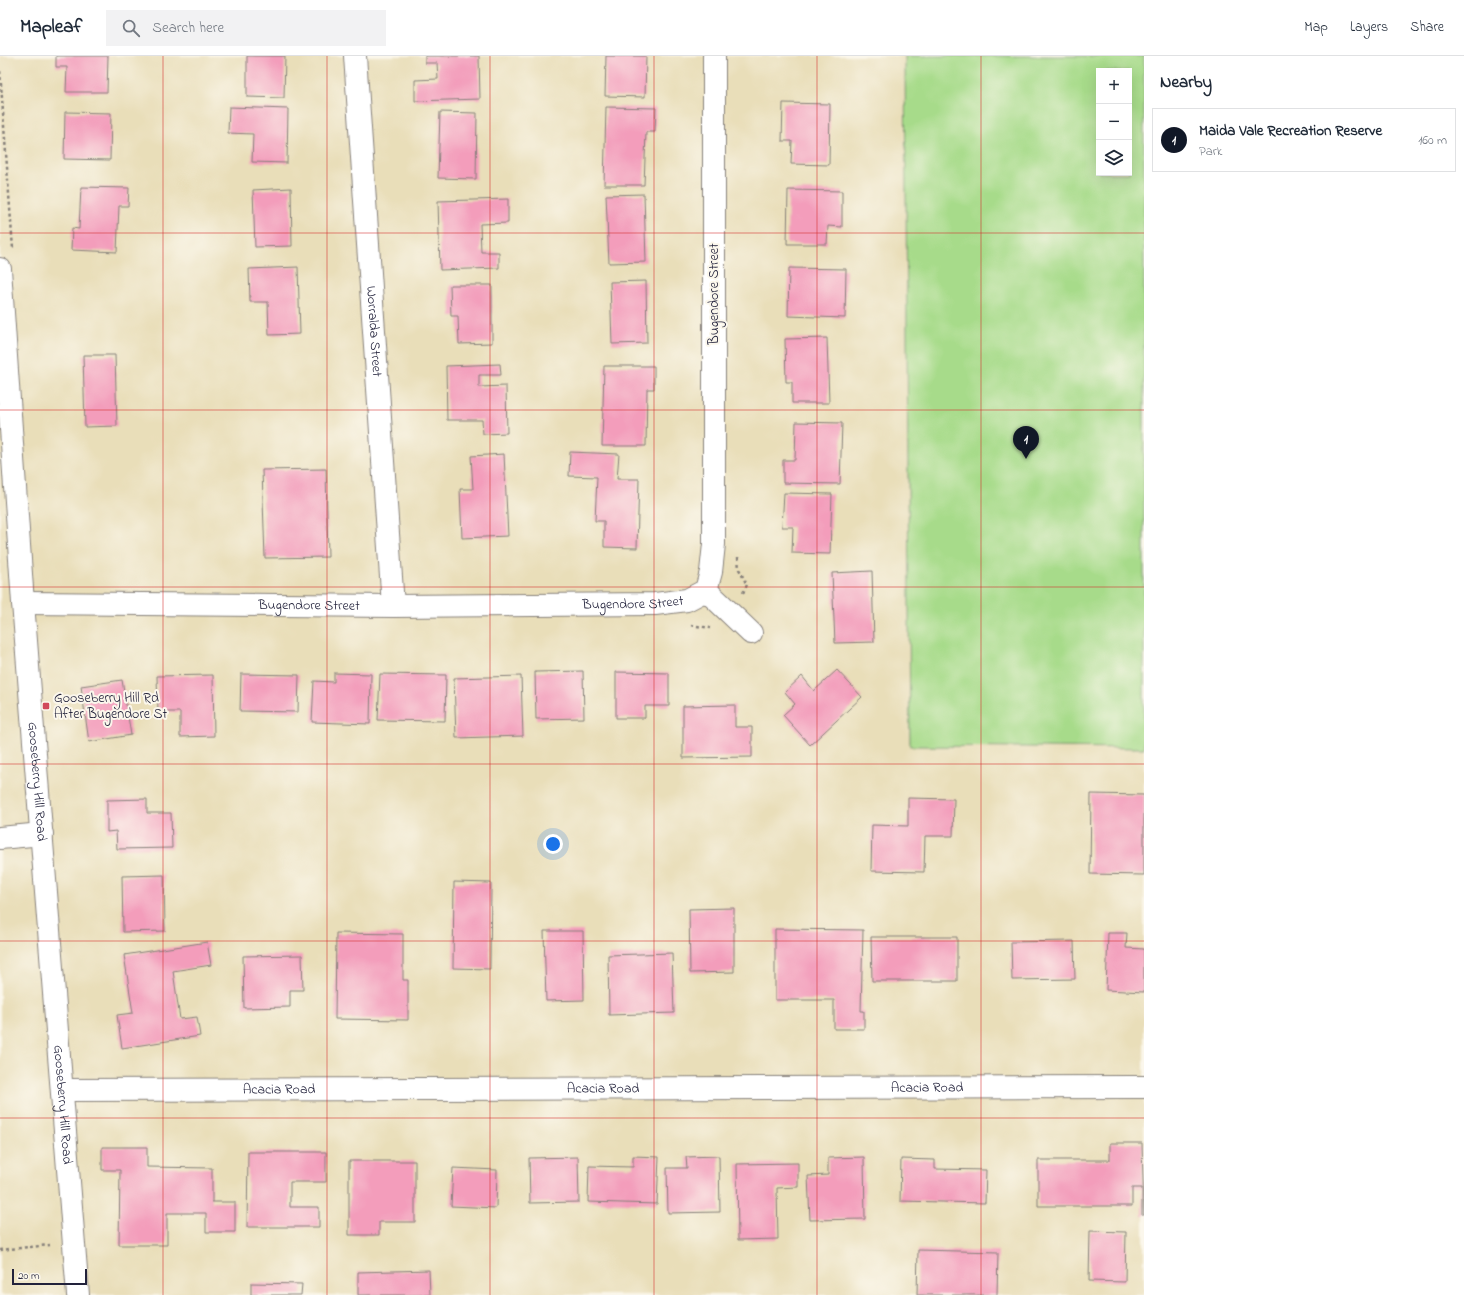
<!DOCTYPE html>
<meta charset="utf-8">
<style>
body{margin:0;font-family:"Indie Flower",sans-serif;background:#f2f2f3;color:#1f2937}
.controls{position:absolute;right:12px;top:12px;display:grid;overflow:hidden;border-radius:0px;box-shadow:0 4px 16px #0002}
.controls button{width:36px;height:36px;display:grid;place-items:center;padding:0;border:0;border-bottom:1px solid #e0e1e3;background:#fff;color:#1f2937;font:20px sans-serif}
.scale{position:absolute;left:12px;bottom:10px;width:75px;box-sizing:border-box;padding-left:4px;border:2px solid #22223b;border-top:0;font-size:11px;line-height:14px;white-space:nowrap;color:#22223b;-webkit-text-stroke:3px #fbf7ec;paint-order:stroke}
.you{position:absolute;left:553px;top:788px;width:14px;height:14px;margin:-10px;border:3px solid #fff;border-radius:50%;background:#1a73e8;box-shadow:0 0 0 6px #1a73e833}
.badge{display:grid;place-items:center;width:26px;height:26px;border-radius:50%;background:#111827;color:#fff;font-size:13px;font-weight:700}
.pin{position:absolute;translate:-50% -33px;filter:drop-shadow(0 1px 2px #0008)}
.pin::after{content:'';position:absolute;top:21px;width:14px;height:12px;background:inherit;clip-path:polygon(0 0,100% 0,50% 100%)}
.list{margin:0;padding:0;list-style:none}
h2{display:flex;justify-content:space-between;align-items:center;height:52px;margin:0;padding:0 16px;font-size:17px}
h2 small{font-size:13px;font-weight:400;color:#747a83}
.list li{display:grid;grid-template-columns:26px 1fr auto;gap:12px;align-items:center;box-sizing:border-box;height:64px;margin:0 8px 8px;padding:0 8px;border:1px solid #e0e1e3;border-radius:0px}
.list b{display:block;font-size:15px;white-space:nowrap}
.list p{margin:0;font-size:13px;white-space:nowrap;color:#747a83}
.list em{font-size:13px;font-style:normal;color:#747a83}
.icon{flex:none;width:22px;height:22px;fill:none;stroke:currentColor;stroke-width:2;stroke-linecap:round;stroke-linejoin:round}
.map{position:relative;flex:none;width:1144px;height:1239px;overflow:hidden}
header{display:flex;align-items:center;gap:24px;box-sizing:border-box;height:56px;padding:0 20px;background:#fff;border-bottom:1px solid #e0e1e3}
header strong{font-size:19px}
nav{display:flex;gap:22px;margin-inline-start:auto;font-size:14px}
.search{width:280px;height:36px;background:#f2f2f3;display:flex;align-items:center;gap:10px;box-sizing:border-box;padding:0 14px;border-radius:0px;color:#747a83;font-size:15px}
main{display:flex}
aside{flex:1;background:#fff}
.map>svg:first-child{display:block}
.green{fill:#a7db8a;stroke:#647e62;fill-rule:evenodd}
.building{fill:#f39dbb}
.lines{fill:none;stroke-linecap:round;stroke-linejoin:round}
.street-casing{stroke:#86807a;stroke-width:24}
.secondary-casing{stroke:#86807a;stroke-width:24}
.path{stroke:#86807a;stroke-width:2.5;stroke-dasharray:3 3;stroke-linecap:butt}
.street{stroke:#fff;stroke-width:22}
.secondary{stroke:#fff;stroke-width:22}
.grid{fill:none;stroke:#d62828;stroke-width:1;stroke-opacity:0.55}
.poi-dot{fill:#d1495b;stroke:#fbf7ec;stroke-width:1.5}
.labels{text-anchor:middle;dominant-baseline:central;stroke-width:4;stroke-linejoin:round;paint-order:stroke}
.street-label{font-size:14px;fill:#22223b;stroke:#fbf7ec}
.poi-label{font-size:14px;fill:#22223b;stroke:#fbf7ec;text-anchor:start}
</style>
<header>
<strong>Mapleaf</strong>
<div class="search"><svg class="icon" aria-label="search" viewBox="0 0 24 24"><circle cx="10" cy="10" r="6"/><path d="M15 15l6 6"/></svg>Search here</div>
<nav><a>Map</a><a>Layers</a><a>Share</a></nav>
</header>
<main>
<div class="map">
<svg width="1144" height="1239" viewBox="0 0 1144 1239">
<rect width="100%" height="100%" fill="#fbf7ec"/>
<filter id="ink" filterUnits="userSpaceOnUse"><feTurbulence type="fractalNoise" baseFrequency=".025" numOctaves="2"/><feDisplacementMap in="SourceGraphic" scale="8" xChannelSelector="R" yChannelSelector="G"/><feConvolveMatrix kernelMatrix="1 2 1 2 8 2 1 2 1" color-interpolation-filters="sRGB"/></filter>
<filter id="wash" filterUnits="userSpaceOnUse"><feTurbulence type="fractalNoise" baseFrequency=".012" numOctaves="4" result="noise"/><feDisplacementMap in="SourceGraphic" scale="16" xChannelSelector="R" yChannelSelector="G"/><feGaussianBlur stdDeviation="0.9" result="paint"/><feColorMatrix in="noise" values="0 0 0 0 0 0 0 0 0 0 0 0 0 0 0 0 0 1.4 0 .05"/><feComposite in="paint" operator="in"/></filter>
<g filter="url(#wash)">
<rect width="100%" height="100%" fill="#e9deb9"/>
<path class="green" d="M905 0H1144V692L910 690ZM1099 15H1129V117H1099Z"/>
<g id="blocks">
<g class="building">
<polygon points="56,0 108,0 107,36 66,36 67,11 56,11"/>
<polygon points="247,0 285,0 284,42 247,41"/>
<polygon points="425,0 479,0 480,43 415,45 415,24 438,23 437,7 425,7"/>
<polygon points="606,0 646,0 645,41 605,40"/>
<polygon points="783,47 830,48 829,109 791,108 792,85 782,85"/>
<polygon points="229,51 288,53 287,107 252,106 253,78 228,77"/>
<polygon points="606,51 656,52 655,76 646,76 644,129 604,129"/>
<polygon points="65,56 111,57 110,104 64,103"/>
<polygon points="440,56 477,57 476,123 438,122"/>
<polygon points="81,131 129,132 128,150 119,150 117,196 71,194 72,172 79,173"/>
<polygon points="291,132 292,190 255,191 253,134"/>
<polygon points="788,134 842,135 842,171 828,170 827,188 787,188"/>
<polygon points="644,138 646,206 609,207 606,139"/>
<polygon points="508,143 508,167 480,168 481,196 499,196 499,212 440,214 438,145"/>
<polygon points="298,211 300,278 269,279 268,246 250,246 249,213"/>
<polygon points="789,212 846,213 845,262 788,260"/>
<polygon points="646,225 647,287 612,288 610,226"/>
<polygon points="450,229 492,229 492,287 459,288 458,260 451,260"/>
<polygon points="827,282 829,347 792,347 792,326 786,326 785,283"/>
<polygon points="83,299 115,299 117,370 85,371"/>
<polygon points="500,308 501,319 479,319 479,331 506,330 507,377 483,378 482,364 447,364 446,310"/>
<polygon points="604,310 654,310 654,333 647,333 646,390 602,390"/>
<polygon points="796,366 842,367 840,428 783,427 783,404 795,404"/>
<polygon points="570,396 619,398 617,423 639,423 637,492 604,491 604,465 595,465 597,421 569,420"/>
<polygon points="504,398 508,480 462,482 460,433 473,433 471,400"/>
<polygon points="326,413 328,501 265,502 262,414"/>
<polygon points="784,437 832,438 830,498 792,497 793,471 782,471"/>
<polygon points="872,515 874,586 835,587 832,517"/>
<polygon points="837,614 862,641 810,689 783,659 795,648 785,636 802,620 814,635"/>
<polygon points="583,615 584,662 536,663 535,616"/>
<polygon points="616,616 669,617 669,650 645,650 645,662 616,662"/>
<polygon points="334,617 371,618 370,668 312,666 314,625 334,626"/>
<polygon points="241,618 299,619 298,656 240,655"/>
<polygon points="380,618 446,619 445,665 378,664"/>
<polygon points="213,619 214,680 180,681 180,656 158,656 157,620"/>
<polygon points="521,620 523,680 456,682 454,622"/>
<polygon points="122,624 131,679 89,686 81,630"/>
<polygon points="735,649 735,671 752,671 752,701 683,702 683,650"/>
<polygon points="1091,738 1144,739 1144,819 1090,818"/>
<polygon points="908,742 954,743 953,780 925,780 924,816 871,815 872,769 908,770"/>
<polygon points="147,743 147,757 171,757 172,792 117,793 116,775 107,776 107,744"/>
<polygon points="164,819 165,875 123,876 122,820"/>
<polygon points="454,826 491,827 490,913 453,912"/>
<polygon points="734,852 734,916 690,917 689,853"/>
<polygon points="775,873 863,874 861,955 864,955 864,973 834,973 834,944 775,944"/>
<polygon points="544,875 583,875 584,944 546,945"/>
<polygon points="336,877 403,878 403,924 408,924 408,964 335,963"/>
<polygon points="1108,877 1127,877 1126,892 1144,893 1144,936 1106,934"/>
<polygon points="871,881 957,881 957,925 872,925"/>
<polygon points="1074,885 1075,923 1012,924 1011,886"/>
<polygon points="207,886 211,909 173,915 180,963 197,961 200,980 122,992 117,959 133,957 124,899"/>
<polygon points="672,897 674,957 609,959 608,899"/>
<polygon points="302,899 303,934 290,934 290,951 244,952 243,900"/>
<polygon points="1110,1087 1142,1087 1144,1159 1142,1159 1142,1132 1132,1132 1132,1150 1038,1150 1038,1104 1110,1104"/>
<polygon points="102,1091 147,1091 147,1111 212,1112 212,1146 235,1146 235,1176 206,1176 206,1157 167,1157 167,1189 119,1189 120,1114 102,1114"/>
<polygon points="248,1096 326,1096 326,1126 290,1126 290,1151 319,1151 319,1171 247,1171"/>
<polygon points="633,1100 659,1101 657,1148 588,1146 589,1110 633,1111"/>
<polygon points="719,1100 720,1156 668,1157 667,1112 687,1112 686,1101"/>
<polygon points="578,1101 579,1146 530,1147 529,1102"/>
<polygon points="864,1101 865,1163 810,1164 808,1120 828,1119 828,1102"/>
<polygon points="901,1103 935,1104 935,1113 986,1114 985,1147 900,1145"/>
<polygon points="349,1105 415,1105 415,1166 379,1166 379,1179 349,1179"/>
<polygon points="798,1107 798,1131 777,1132 778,1183 738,1184 737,1108"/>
<polygon points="453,1112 497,1114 496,1152 451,1150"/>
<polygon points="1090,1175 1126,1176 1125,1226 1089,1225"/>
<polygon points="918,1194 998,1196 997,1239 917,1239"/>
<polygon points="429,1214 430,1239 358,1239 358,1216"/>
<polygon points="251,1227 302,1228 301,1239 251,1239"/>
</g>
</g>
</g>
<g filter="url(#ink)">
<use href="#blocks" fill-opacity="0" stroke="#86807a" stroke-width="1"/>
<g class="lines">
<defs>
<g id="street">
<path id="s1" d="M355 0 393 550"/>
<polyline points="706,534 751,577"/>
<path id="s2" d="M23 547 393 550 655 548 687 544 706 534 711 516 714 488V0"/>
<polyline points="0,782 42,778"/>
<path id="s3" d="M63 1034 1144 1031"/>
</g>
<g id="secondary">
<path id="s4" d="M0 213 23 547 78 1239"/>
</g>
</defs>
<use href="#street" class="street-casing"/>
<use href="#secondary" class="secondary-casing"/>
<g class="path">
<polyline points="0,15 13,193"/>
<polyline points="738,501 739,513 747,529 743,537"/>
<polyline points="691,569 710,572"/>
<polyline points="0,1194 50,1189"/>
</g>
<use href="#street" class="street"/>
<use href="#secondary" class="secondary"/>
</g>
</g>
<path class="grid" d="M163 0V1239M327 0V1239M490 0V1239M654 0V1239M817 0V1239M981 0V1239M0 177H1144M0 354H1144M0 531H1144M0 708H1144M0 885H1144M0 1062H1144"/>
<rect class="poi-dot" x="42" y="646" width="8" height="8" rx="2"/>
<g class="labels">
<g class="street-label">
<text transform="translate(714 238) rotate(-90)">Bugendore Street</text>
<text stroke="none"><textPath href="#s1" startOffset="276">Worralda Street</textPath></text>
<text stroke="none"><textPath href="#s2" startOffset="610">Bugendore Street</textPath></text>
<text stroke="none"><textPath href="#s2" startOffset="286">Bugendore Street</textPath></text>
<text stroke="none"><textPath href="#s4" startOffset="514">Gooseberry Hill Road</textPath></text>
<text stroke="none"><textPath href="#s3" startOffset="864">Acacia Road</textPath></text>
<text stroke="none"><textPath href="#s3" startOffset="540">Acacia Road</textPath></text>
<text stroke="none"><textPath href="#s3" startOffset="216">Acacia Road</textPath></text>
<text stroke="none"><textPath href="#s4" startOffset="838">Gooseberry Hill Road</textPath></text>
</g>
<g class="poi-label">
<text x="54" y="642">Gooseberry Hill Rd<tspan x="54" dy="16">After Bugendore St</tspan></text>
</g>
</g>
</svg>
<div class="controls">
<button>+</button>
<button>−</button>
<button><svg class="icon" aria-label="layers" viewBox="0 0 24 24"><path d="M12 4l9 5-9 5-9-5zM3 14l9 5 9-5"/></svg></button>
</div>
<div class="scale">20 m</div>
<div class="you"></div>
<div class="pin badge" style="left:1026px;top:403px">1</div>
</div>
<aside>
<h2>Nearby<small></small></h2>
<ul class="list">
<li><span class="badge">1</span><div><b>Maida Vale Recreation Reserve</b><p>Park</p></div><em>160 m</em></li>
</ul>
</aside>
</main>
